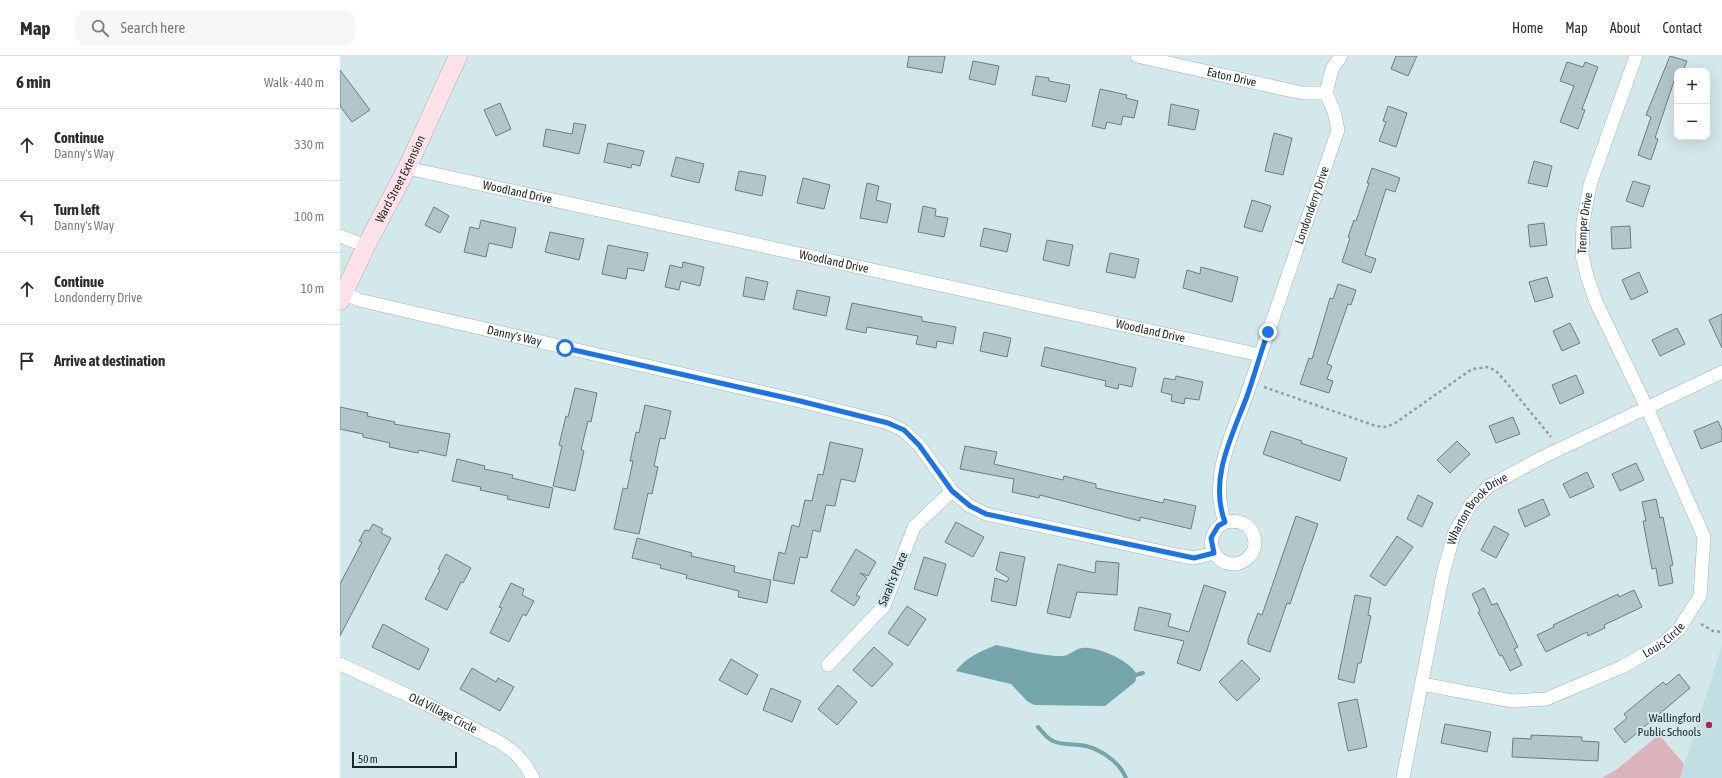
<!DOCTYPE html>
<meta charset="utf-8">
<style>
body{margin:0;font-family:"Asap Condensed",sans-serif;background:#f7f7f7;color:#2b2b33}
.controls{position:absolute;right:12px;top:12px;display:grid;overflow:hidden;border-radius:8px;box-shadow:0 4px 16px #0002}
.controls button{width:36px;height:36px;display:grid;place-items:center;padding:0;border:0;border-bottom:1px solid #e1e1e2;background:#fff;color:#2b2b33;font:20px sans-serif}
.scale{position:absolute;left:12px;bottom:10px;width:105px;box-sizing:border-box;padding-left:4px;border:2px solid #1e2627;border-top:0;font-size:11px;line-height:14px;white-space:nowrap;color:#1e2627;-webkit-text-stroke:3px #d2e8eb;paint-order:stroke}
.stop{position:absolute;width:12px;height:12px;margin:-9px;border:3px solid #1a73e8;border-radius:50%;background:#fff}
.stop.end{background:#1a73e8;border-color:#fff;box-shadow:0 1px 4px #0008}
.list{margin:0;padding:0;list-style:none}
h2{display:flex;justify-content:space-between;align-items:center;height:52px;margin:0;padding:0 16px;font-size:17px}
h2 small{font-size:13px;font-weight:400;color:#7c7c81}
.list li{display:grid;grid-template-columns:26px 1fr auto;gap:12px;align-items:center;box-sizing:border-box;height:72px;padding:0 16px;border-top:1px solid #e1e1e2}
.list b{display:block;font-size:15px;white-space:nowrap}
.list p{margin:0;font-size:13px;white-space:nowrap;color:#7c7c81}
.list em{font-size:13px;font-style:normal;color:#7c7c81}
.icon{flex:none;width:22px;height:22px;fill:none;stroke:currentColor;stroke-width:2;stroke-linecap:round;stroke-linejoin:round}
.map{position:relative;flex:none;width:1382px;height:722px;overflow:hidden}
header{display:flex;align-items:center;gap:24px;box-sizing:border-box;height:56px;padding:0 20px;background:#fff;border-bottom:1px solid #e1e1e2}
header strong{font-size:19px}
nav{display:flex;gap:22px;margin-inline-start:auto;font-size:14px}
.search{width:280px;height:36px;background:#f7f7f7;display:flex;align-items:center;gap:10px;box-sizing:border-box;padding:0 14px;border-radius:12px;color:#7c7c81;font-size:15px}
main{display:flex}
aside{flex:1;background:#fff}
.map>svg:first-child{display:block}
.built{fill:#bfdfe2}
.green{fill:#dab3bb}
.water{fill:#73a5aa}
.lines{fill:none;stroke-linecap:round;stroke-linejoin:round}
.stream{stroke:#73a5aa;stroke-width:4}
.building{fill:#b1c6c9;stroke:#6b7f81}
.street-casing{stroke:#a0b5b8;stroke-width:14}
.secondary-casing{stroke:#a0b5b8;stroke-width:19}
.path{stroke:#91a2a4;stroke-width:2.5;stroke-dasharray:3 3;stroke-linecap:butt}
.street{stroke:#fff;stroke-width:13}
.secondary{stroke:#ffe1e8;stroke-width:18}
.route{stroke:#1a73e8;stroke-width:5}
.poi-dot{fill:#b12358;stroke:#d2e8eb;stroke-width:1.5}
.labels{text-anchor:middle;dominant-baseline:central;stroke-width:4;stroke-linejoin:round;paint-order:stroke}
.street-label{font-size:12px;fill:#1e2627;stroke:#d2e8eb}
.poi-label{font-size:12px;fill:#1e2627;stroke:#d2e8eb;text-anchor:end}
</style>
<header>
<strong>Map</strong>
<div class="search"><svg class="icon" aria-label="search" viewBox="0 0 24 24"><circle cx="10" cy="10" r="6"/><path d="M15 15l6 6"/></svg>Search here</div>
<nav><a>Home</a><a>Map</a><a>About</a><a>Contact</a></nav>
</header>
<main>
<aside>
<h2>6 min<small>Walk · 440 m</small></h2>
<ul class="list">
<li><svg class="icon" aria-label="ahead" viewBox="0 0 24 24"><path d="M12 20V5M6 11l6-6 6 6"/></svg><div><b>Continue</b><p>Danny's Way</p></div><em>330 m</em></li>
<li><svg class="icon" aria-label="left" viewBox="0 0 24 24"><path d="M17 20v-9H6M10 6l-5 5 5 5"/></svg><div><b>Turn left</b><p>Danny's Way</p></div><em>100 m</em></li>
<li><svg class="icon" aria-label="ahead" viewBox="0 0 24 24"><path d="M12 20V5M6 11l6-6 6 6"/></svg><div><b>Continue</b><p>Londonderry Drive</p></div><em>10 m</em></li>
<li><svg class="icon" aria-label="arrive" viewBox="0 0 24 24"><path d="M6 21V4h12l-3 4 3 4H6"/></svg><div><b>Arrive at destination</b></div></li>
</ul>
</aside>
<div class="map">
<svg width="1382" height="722" viewBox="0 0 1382 722">
<rect width="100%" height="100%" fill="#d2e8eb"/>
<polygon class="built" points="1382,589 1382,722 1340,722 1369,630"/>
<polygon class="green" points="1319,679 1344,708 1340,722 1262,722 1276,714"/>
<path class="water" d="M656 589C673 592 706 601 723 600 730 599 735 593 742 592 756 589 790 605 796 617 797 620 796 623 795 626L765 650 694 649 687 645 671 628 616 615C626 601 640 596 656 589Z"/>
<g class="lines">
<g class="stream">
<polyline points="792,620 803,617"/>
<path d="M698 671C702 675 707 683 713 685 722 689 731 688 740 689 758 691 779 705 786 722"/>
</g>
</g>
<g class="building">
<polygon points="569,0 605,0 602,17 567,11"/>
<polygon points="1056,0 1077,0 1068,20 1051,13"/>
<polygon points="1330,0 1347,5 1343,15 1337,15 1337,26 1334,25 1315,82 1318,83 1311,104 1298,99 1311,61 1306,59"/>
<polygon points="633,5 659,10 655,29 629,23"/>
<polygon points="1227,6 1243,11 1245,6 1258,11 1242,53 1245,54 1238,73 1220,66 1234,30 1220,25"/>
<polygon points="0,14 30,54 12,66 0,50"/>
<polygon points="696,20 709,22 709,25 730,29 726,46 692,39"/>
<polygon points="760,33 787,39 786,42 798,45 794,62 783,60 781,69 767,66 765,73 752,70"/>
<polygon points="160,47 171,73 156,80 144,54"/>
<polygon points="831,48 859,54 855,74 828,69"/>
<polygon points="1048,50 1067,57 1056,91 1039,85 1046,66 1043,65"/>
<polygon points="234,67 246,69 239,98 203,90 206,73 232,78"/>
<polygon points="934,77 952,82 943,119 925,115"/>
<polygon points="268,87 304,95 300,110 292,108 291,112 264,106"/>
<polygon points="336,101 364,108 359,127 331,120"/>
<polygon points="1194,105 1212,110 1207,131 1188,127"/>
<polygon points="1032,112 1060,122 1055,136 1046,133 1025,199 1036,203 1031,217 1002,206 1010,182 1008,181 1014,164 1016,165 1029,127 1027,127"/>
<polygon points="399,115 426,120 422,140 395,134"/>
<polygon points="463,122 490,129 484,153 457,147"/>
<polygon points="1293,125 1310,130 1303,151 1286,145"/>
<polygon points="527,127 539,130 536,144 551,148 547,167 520,162"/>
<polygon points="912,144 931,150 922,176 904,171"/>
<polygon points="583,150 596,153 595,160 608,162 604,181 578,176"/>
<polygon points="94,151 109,160 100,177 85,169"/>
<polygon points="141,164 176,172 172,192 149,187 146,201 124,196 130,171 139,173"/>
<polygon points="1204,167 1207,189 1190,191 1188,169"/>
<polygon points="1290,170 1291,192 1272,193 1271,171"/>
<polygon points="644,172 671,178 667,196 640,190"/>
<polygon points="210,176 244,183 239,204 205,196"/>
<polygon points="707,184 733,189 729,210 703,204"/>
<polygon points="268,189 308,197 304,215 288,212 286,223 262,218"/>
<polygon points="770,197 799,203 795,222 766,216"/>
<polygon points="343,206 364,211 360,230 341,225 339,234 325,231 330,209 342,212"/>
<polygon points="861,211 898,221 892,246 843,232 847,214 860,218"/>
<polygon points="1299,216 1308,236 1291,244 1282,224"/>
<polygon points="406,221 428,226 424,244 403,240"/>
<polygon points="1207,221 1213,241 1195,246 1189,226"/>
<polygon points="998,228 1016,234 1011,249 1008,248 987,308 992,310 987,323 993,325 989,337 960,328 969,302 972,303 990,242 993,243"/>
<polygon points="457,234 490,241 486,260 453,253"/>
<polygon points="512,247 582,261 582,265 616,271 613,288 597,285 596,292 576,288 578,280 527,271 526,277 506,273"/>
<polygon points="1382,258 1382,292 1369,264"/>
<polygon points="1230,267 1240,287 1222,295 1213,275"/>
<polygon points="1337,272 1345,288 1320,300 1312,284"/>
<polygon points="644,276 671,282 667,301 640,295"/>
<polygon points="705,291 796,312 792,331 779,328 778,333 765,330 766,325 701,310"/>
<polygon points="1236,319 1244,337 1220,348 1212,329"/>
<polygon points="836,320 863,326 859,344 845,342 844,348 831,345 832,339 821,336 824,322 835,324"/>
<polygon points="235,332 257,337 251,366 248,365 241,394 244,395 235,435 213,430 222,390 219,389 226,360 228,361"/>
<polygon points="305,349 331,355 325,383 320,382 314,410 318,411 312,438 308,437 299,478 274,473 283,432 287,433 293,405 290,405 296,376 299,377"/>
<polygon points="0,351 28,357 27,360 55,366 54,368 110,378 106,400 79,394 78,397 49,391 50,387 23,381 23,378 0,373"/>
<polygon points="1173,361 1180,378 1156,387 1149,370"/>
<polygon points="1378,365 1382,374 1382,385 1361,393 1354,375"/>
<polygon points="931,375 962,385 961,387 1007,402 1000,425 923,398"/>
<polygon points="1117,385 1130,398 1110,417 1097,404"/>
<polygon points="490,386 523,393 515,426 501,423 495,450 486,449 480,476 473,474 467,502 460,501 454,528 433,524 439,496 445,498 452,469 459,471 465,444 472,445 478,418 483,419"/>
<polygon points="625,390 657,396 654,408 723,424 724,420 756,428 756,432 823,447 824,443 856,450 851,473 800,461 800,465 700,439 699,442 672,436 674,423 620,413"/>
<polygon points="117,403 145,410 144,413 173,419 172,422 213,432 209,452 167,443 168,440 140,434 141,431 112,425"/>
<polygon points="1296,407 1304,424 1280,435 1272,418"/>
<polygon points="1247,416 1254,431 1230,442 1223,428"/>
<polygon points="1078,439 1093,447 1082,471 1067,463"/>
<polygon points="1203,443 1210,459 1185,471 1178,454"/>
<polygon points="1316,443 1320,462 1323,461 1333,509 1330,510 1333,527 1319,530 1316,512 1312,513 1303,465 1306,465 1302,446"/>
<polygon points="956,460 978,468 950,548 947,547 930,596 908,588 908,583 918,557 922,559"/>
<polygon points="616,466 644,481 633,501 605,486"/>
<polygon points="33,468 43,473 41,477 51,482 0,580 0,528 22,486 19,485 25,474 29,475"/>
<polygon points="1154,470 1169,478 1156,502 1141,494"/>
<polygon points="1057,480 1073,491 1045,530 1030,520"/>
<polygon points="297,482 352,497 351,500 395,510 394,516 431,524 427,547 398,541 399,535 346,522 347,519 320,512 321,509 292,502"/>
<polygon points="516,493 536,506 528,520 520,517 527,522 516,539 520,541 514,550 491,535"/>
<polygon points="660,496 685,501 676,550 651,545 655,522 667,526 669,522 656,514"/>
<polygon points="106,498 131,512 123,527 121,526 107,554 85,543 100,514 98,513"/>
<polygon points="584,501 606,508 597,540 574,533"/>
<polygon points="756,505 779,507 777,539 737,536 730,562 707,557 718,508 755,517"/>
<polygon points="171,527 184,533 182,539 194,545 186,560 183,558 169,586 150,577 162,552 159,551"/>
<polygon points="864,529 886,536 860,615 837,607 844,585 794,574 799,551 831,558 828,570 849,576"/>
<polygon points="1144,532 1152,549 1157,547 1178,591 1174,593 1182,609 1170,615 1162,599 1160,600 1138,556 1140,555 1132,538"/>
<polygon points="1294,534 1302,551 1264,569 1265,572 1248,580 1247,576 1206,596 1197,579 1214,571 1213,569 1278,538 1279,541"/>
<polygon points="1015,539 1031,542 1028,559 1031,560 1021,607 1018,607 1014,627 998,623"/>
<polygon points="567,550 586,563 568,590 548,577"/>
<polygon points="43,568 89,593 79,614 32,591"/>
<polygon points="534,591 553,608 532,631 513,614"/>
<polygon points="391,603 418,619 407,639 379,624"/>
<polygon points="902,604 920,623 897,645 879,626"/>
<polygon points="132,612 156,626 158,622 174,631 160,655 120,633"/>
<polygon points="1339,618 1350,632 1285,687 1274,673 1287,662 1284,658 1323,626 1326,629"/>
<polygon points="498,629 517,646 497,669 478,653"/>
<polygon points="431,632 461,645 452,666 423,654"/>
<polygon points="1017,643 1027,691 1008,695 998,647"/>
<polygon points="1105,668 1151,676 1147,696 1101,687"/>
<polygon points="1191,679 1242,681 1242,685 1259,686 1258,705 1172,701 1173,682 1191,683"/>
</g>
<g class="lines">
<defs>
<g id="street">
<path id="s1" d="M797 0 962 37H986"/>
<path id="s2" d="M67 112 920 299"/>
<polyline points="0,180 26,190"/>
<path id="s3" d="M4 237 19 244 79 258 460 345 548 367 564 375 579 389 612 435 630 450 646 458 837 499 854 502 874 497"/>
<path id="s4" d="M885 466C901 463 914 469 915 487 915 492 912 498 909 501 885 524 853 485 885 466 869 424 891 380 906 341L998 74 994 55 986 37 992 13 1001 0"/>
<path id="s5" d="M0 608 86 648 163 688 176 698 186 710 193 722"/>
<polyline points="488,609 544,550 574,471 612,435"/>
<path id="s6" d="M1082 628 1172 645 1206 643 1282 611 1322 588 1339 573 1360 540 1364 481 1307 352 1256 246 1247 220 1242 199 1243 166 1250 129 1296 0"/>
<path id="s7" d="M1063 722 1103 518 1114 478 1131 448 1149 430 1203 401 1382 316"/>
</g>
<g id="secondary">
<path id="s8" d="M0 245 26 190 67 112 118 0"/>
</g>
</defs>
<use href="#street" class="street-casing"/>
<use href="#secondary" class="secondary-casing"/>
<g class="path">
<polyline points="924,331 1036,370 1045,371 1054,368 1132,313 1148,311 1156,315 1166,326 1211,381"/>
<polyline points="1361,568 1373,575 1382,576"/>
</g>
<use href="#street" class="street"/>
<use href="#secondary" class="secondary"/>
</g>
<g class="lines">
<path class="route" d="M225 292 460 345 548 367 564 374 579 389 612 435 630 450 646 458 854 502 874 497 871 482 878 470 885 466C869 424 891 382 906 343 914 321 920 298 928 276"/>
</g>
<circle class="poi-dot" cx="1369" cy="669" r="4"/>
<g class="labels">
<g class="street-label">
<text stroke="none"><textPath href="#s1" startOffset="97">Eaton Drive</textPath></text>
<text stroke="none"><textPath href="#s8" startOffset="136">Ward Street Extension</textPath></text>
<text stroke="none"><textPath href="#s2" startOffset="113">Woodland Drive</textPath></text>
<text stroke="none"><textPath href="#s4" startOffset="468">Londonderry Drive</textPath></text>
<text stroke="none"><textPath href="#s6" startOffset="715">Tremper Drive</textPath></text>
<text stroke="none"><textPath href="#s2" startOffset="437">Woodland Drive</textPath></text>
<text stroke="none"><textPath href="#s2" startOffset="761">Woodland Drive</textPath></text>
<text stroke="none"><textPath href="#s3" startOffset="176">Danny's Way</textPath></text>
<text stroke="none"><textPath href="#s7" startOffset="284">Wharton Brook Drive</textPath></text>
<text transform="translate(553 523) rotate(-67)">Sarah's Place</text>
<text stroke="none"><textPath href="#s6" startOffset="258">Louis Circle</textPath></text>
<text stroke="none"><textPath href="#s5" startOffset="114">Old Village Circle</textPath></text>
</g>
<g class="poi-label">
<text x="1361" y="662">Wallingford<tspan x="1361" dy="14">Public Schools</tspan></text>
</g>
</g>
</svg>
<div class="controls">
<button>+</button>
<button>−</button>
</div>
<div class="scale">50 m</div>
<div class="stop" style="left:225px;top:292px"></div>
<div class="stop end" style="left:928px;top:276px"></div>
</div>
</main>
